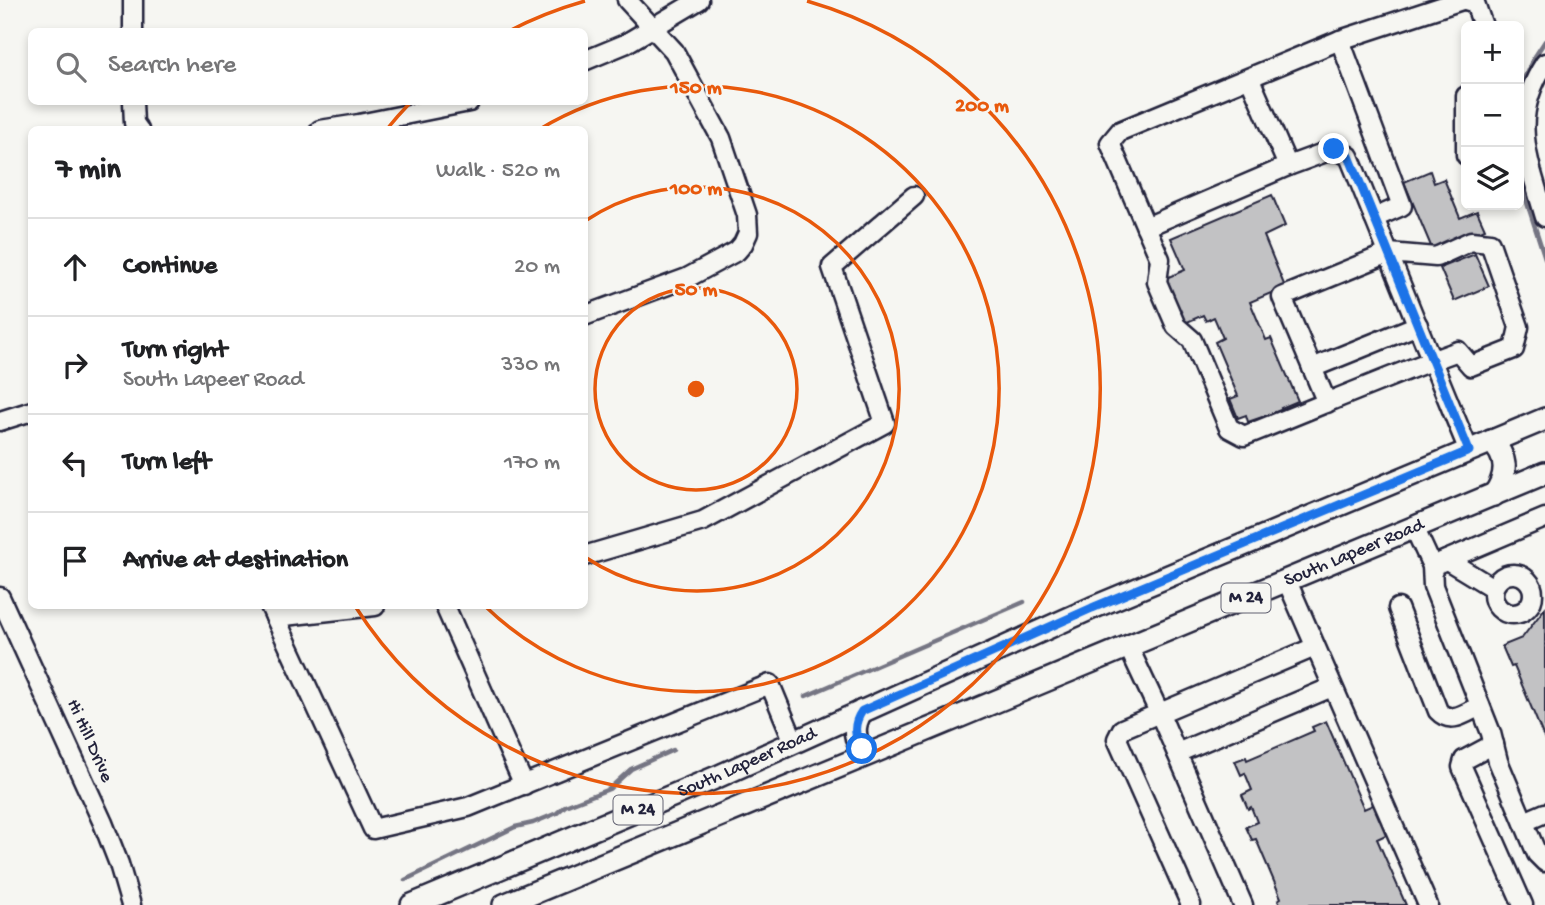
<!DOCTYPE html>
<meta charset="utf-8">
<style>
body{margin:0;font-family:"Gochi Hand",sans-serif;background:#f2f2f2;color:#202124}
.controls{position:absolute;right:21px;top:21px;display:grid;overflow:hidden;border-radius:10px;box-shadow:0 4px 10px #0003}
.controls button{width:63px;height:63px;display:grid;place-items:center;padding:0;border:0;border-bottom:2px solid #e0e0e0;background:#fff;color:#202124;font:35px sans-serif}
.stop{position:absolute;width:21px;height:21px;margin:-16px;border:5px solid #1a73e8;border-radius:50%;background:#fff}
.stop.end{background:#1a73e8;border-color:#fff;box-shadow:0 2px 7px #0008}
.list{margin:0;padding:0;list-style:none}
h2{display:flex;justify-content:space-between;align-items:center;height:91px;margin:0;padding:0 28px;font-size:30px}
h2 small{font-size:23px;font-weight:400;color:#757577}
.list li{display:grid;grid-template-columns:46px 1fr auto;gap:21px;align-items:center;box-sizing:border-box;height:98px;padding:0 28px;border-top:2px solid #e0e0e0}
.list b{display:block;font-size:26px;white-space:nowrap}
.list p{margin:0;font-size:23px;white-space:nowrap;color:#757577}
.list em{font-size:23px;font-style:normal;color:#757577}
.icon{flex:none;width:38px;height:38px;fill:none;stroke:currentColor;stroke-width:2;stroke-linecap:round;stroke-linejoin:round}
.map{position:relative;flex:none;width:1545px;height:905px;overflow:hidden}
.search{position:absolute;background:#fff;box-shadow:0 4px 10px #0003;left:28px;top:28px;width:560px;height:77px;display:flex;align-items:center;gap:18px;box-sizing:border-box;padding:0 24px;border-radius:10px;color:#757577;font-size:26px}
.panel{position:absolute;background:#fff;box-shadow:0 4px 10px #0003;left:28px;top:126px;width:560px;height:483px;border-radius:10px}
.map>svg:first-child{display:block}
.lines{fill:none;stroke-linecap:round;stroke-linejoin:round}
.stream{stroke:#757583;stroke-width:4.5}
.building{fill:#c2c2c4;stroke:#22223b;stroke-width:2}
.minor-casing{stroke:#22223b;stroke-width:23}
.major-casing{stroke:#22223b;stroke-width:26}
.minor{stroke:#f6f6f2;stroke-width:18}
.major{stroke:#f6f6f2;stroke-width:21}
.route{stroke:#1a73e8;stroke-width:9}
.ring{fill:none;stroke:#e8590c;stroke-width:3.5}
.labels{text-anchor:middle;dominant-baseline:central;stroke-width:5;stroke-linejoin:round;paint-order:stroke}
.shield{fill:#f6f6f2;stroke:#626272;stroke-width:2}
.shield-label{font-size:18px;font-weight:bold;fill:#22223b}
.street-label{font-size:19px;fill:#22223b;stroke:#f6f6f2}
.centre{fill:#e8590c;stroke:#f6f6f2;stroke-width:3.5}
.ring-label{font-size:21px;text-anchor:middle;font-weight:bold;fill:#e8590c;stroke:#f6f6f2;stroke-width:5;stroke-linejoin:round;paint-order:stroke}
</style>
<div class="map">
<svg width="1545" height="905" viewBox="0 0 1545 905">
<rect width="100%" height="100%" fill="#f6f6f2"/>
<filter id="ink" filterUnits="userSpaceOnUse"><feTurbulence type="fractalNoise" baseFrequency=".0143" numOctaves="2"/><feDisplacementMap in="SourceGraphic" scale="14" xChannelSelector="R" yChannelSelector="G"/><feConvolveMatrix kernelMatrix="1 2 1 2 8 2 1 2 1" color-interpolation-filters="sRGB"/></filter>
<g filter="url(#ink)">
<g class="lines">
<g class="stream">
<polyline points="1519,90 1532,61 1545,41"/>
<polyline points="1519,178 1545,258"/>
<polyline points="806,696 1024,602"/>
<polyline points="405,880 515,827 533,823 557,813 565,806 609,789 631,769 673,750"/>
</g>
</g>
<g class="building">
<polygon points="1430,171 1434,183 1444,179 1460,218 1477,211 1485,229 1433,251 1404,182"/>
<polygon points="1272,195 1285,226 1264,236 1285,287 1250,302 1266,340 1271,338 1298,401 1281,408 1282,410 1248,422 1246,415 1238,418 1230,399 1238,396 1215,342 1223,338 1214,317 1206,321 1203,315 1185,323 1166,278 1185,270 1171,238"/>
<polygon points="1475,254 1489,286 1454,301 1440,268"/>
<polygon points="1545,608 1545,740 1514,666 1511,667 1502,646 1522,638"/>
<polygon points="1326,721 1364,809 1375,804 1388,834 1377,839 1406,905 1281,905 1278,900 1281,898 1256,839 1252,840 1246,827 1257,822 1251,807 1248,809 1242,795 1252,790 1245,773 1241,775 1235,761 1246,757 1247,760 1314,731 1312,727"/>
</g>
<g class="lines">
<defs>
<g id="minor">
<polyline points="1465,0 1475,3 1483,26"/>
<polyline points="133,32 133,0"/>
<polyline points="1340,40 1402,206 1374,218"/>
<polyline points="584,61 625,44 699,0"/>
<path d="M1545 63C1509 119 1528 158 1545 217"/>
<polyline points="1250,79 1288,166"/>
<polyline points="1466,96 1466,155"/>
<polyline points="133,102 134,123 139,130"/>
<polyline points="320,130 359,124 469,102"/>
<polyline points="1146,227 1110,143 1120,131 1340,40 1462,0"/>
<polyline points="584,316 687,278 737,251 743,244 748,233 747,215 721,138 674,51 627,0"/>
<polyline points="1312,368 1418,325"/>
<path d="M1327 403 1282 297 1389 253 1436 257 1471 241 1490 243 1519 327 1514 349 1471 366 1458 351C1386 377 1315 408 1244 436L1229 428 1192 340 1176 326 1157 282 1160 259 1146 227 1288 166 1334 149 1349 156C1389 254 1428 353 1469 451"/>
<polyline points="0,421 32,411"/>
<polyline points="1414,527 1432,566 1433,586 1491,733 1498,761 1537,854 1545,862"/>
<polyline points="584,556 703,521 885,423 832,267 914,196"/>
<polyline points="1447,560 1493,588"/>
<polyline points="1432,566 1545,518"/>
<circle cx="1513" cy="594" r="20"/>
<polyline points="1287,581 1428,905"/>
<polyline points="0,597 103,823 119,864 131,905"/>
<polyline points="270,606 373,829 468,807 770,684 794,742"/>
<polyline points="445,606 524,785"/>
<path d="M1398 608 1438 711C1451 725 1465 713 1480 706"/>
<polyline points="275,617 375,606"/>
<polyline points="1129,648 1159,712 1243,905"/>
<polyline points="1494,744 1464,760 1462,767 1523,905"/>
<polyline points="1177,753 1332,687"/>
<polyline points="1524,822 1545,813"/>
<polyline points="1191,905 1117,739 1122,729 1315,647"/>
</g>
<g id="major">
<path d="M1491 441C1509 458 1507 476 1494 495"/>
<path d="M862 711C852 726 853 742 867 754"/>
<path id="s1" d="M412 905 717 777 1092 608 1545 419"/>
<path id="s2" d="M504 905C851 761 1199 619 1545 473"/>
</g>
</defs>
<use href="#minor" class="minor-casing"/>
<use href="#major" class="major-casing"/>
<use href="#minor" class="minor"/>
<use href="#major" class="major"/>
</g>
</g>
<g class="lines" filter="url(#ink)">
<path class="route" d="M862 749C854 735 853 724 862 711L1092 608 1469 451 1349 156 1334 149"/>
</g>
<g class="ring">
<circle cx="696" cy="389" r="101"/>
<path d="M585 221A202 202 0 1 1 585 557"/>
<path d="M540 129A303 303 0 1 1 486 607"/>
<path d="M387 129A404 404 0 0 1 410 103M509 31A404 404 0 0 1 585 1M807 1A404 404 0 1 1 355 606"/>
</g>
<g class="labels">
<g class="shield">
<rect x="1221.5" y="583.5" width="49" height="29" rx="5"/>
<rect x="613.5" y="795.5" width="49" height="29" rx="5"/>
</g>
<g class="shield-label">
<text x="1246" y="598">M 24</text>
<text x="638" y="810">M 24</text>
</g>
<g class="street-label">
<text stroke="none"><textPath href="#s2" startOffset="920">South Lapeer Road</textPath></text>
<text transform="translate(89 741) rotate(66)">Hi Hill Drive</text>
<text stroke="none"><textPath href="#s1" startOffset="364">South Lapeer Road</textPath></text>
</g>
</g>
<circle cx="696" cy="389" r="10" class="centre"/>
<g class="ring-label">
<text x="696" y="93">150 m</text>
<text x="982" y="111">200 m</text>
<text x="696" y="194">100 m</text>
<text x="696" y="295">50 m</text>
</g>
</svg>
<div class="controls">
<button>+</button>
<button>−</button>
<button><svg class="icon" aria-label="layers" viewBox="0 0 24 24"><path d="M12 4l9 5-9 5-9-5zM3 14l9 5 9-5"/></svg></button>
</div>
<div class="stop" style="left:862px;top:749px"></div>
<div class="stop end" style="left:1334px;top:149px"></div>
<div class="search"><svg class="icon" aria-label="search" viewBox="0 0 24 24"><circle cx="10" cy="10" r="6"/><path d="M15 15l6 6"/></svg>Search here</div>
<section class="panel">
<h2>7 min<small>Walk · 520 m</small></h2>
<ul class="list">
<li><svg class="icon" aria-label="ahead" viewBox="0 0 24 24"><path d="M12 20V5M6 11l6-6 6 6"/></svg><div><b>Continue</b></div><em>20 m</em></li>
<li><svg class="icon" aria-label="right" viewBox="0 0 24 24"><path d="M7 20v-9h11M14 6l5 5-5 5"/></svg><div><b>Turn right</b><p>South Lapeer Road</p></div><em>330 m</em></li>
<li><svg class="icon" aria-label="left" viewBox="0 0 24 24"><path d="M17 20v-9H6M10 6l-5 5 5 5"/></svg><div><b>Turn left</b></div><em>170 m</em></li>
<li><svg class="icon" aria-label="arrive" viewBox="0 0 24 24"><path d="M6 21V4h12l-3 4 3 4H6"/></svg><div><b>Arrive at destination</b></div></li>
</ul>
</section>
</div>
